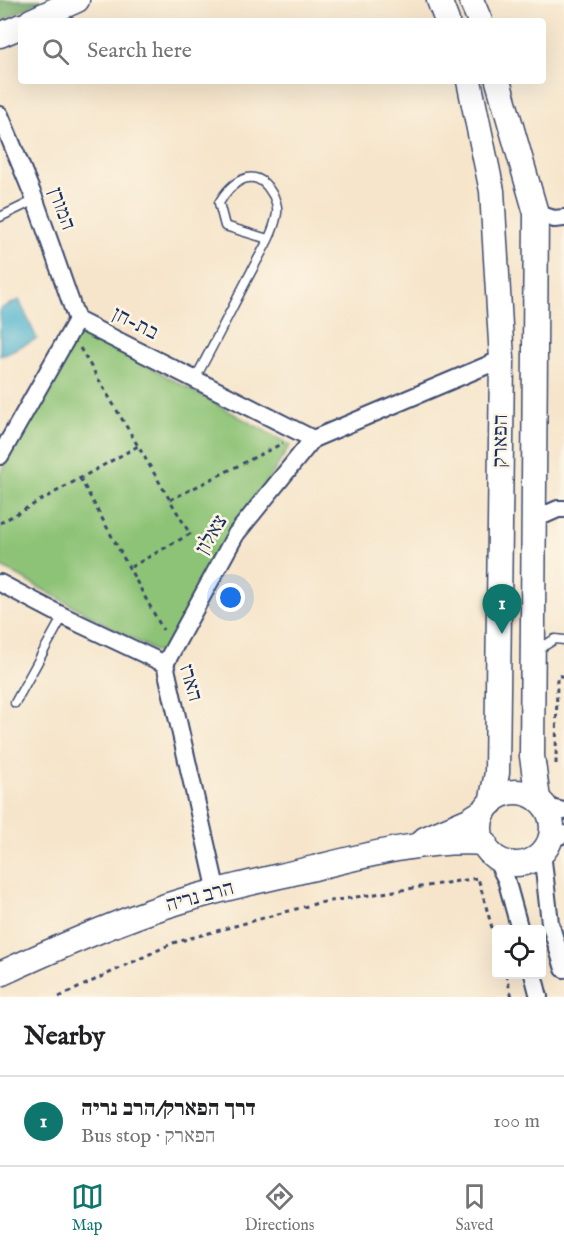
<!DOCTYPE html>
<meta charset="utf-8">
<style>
body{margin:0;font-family:"IM FELL English","Frank Ruhl Libre",serif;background:#f6f6f6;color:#202124}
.controls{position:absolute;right:18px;bottom:18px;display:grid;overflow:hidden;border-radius:6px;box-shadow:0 6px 24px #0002}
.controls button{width:54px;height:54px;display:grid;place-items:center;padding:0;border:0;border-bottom:2px solid #e0e0e0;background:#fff;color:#202124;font:30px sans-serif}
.you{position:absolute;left:231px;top:598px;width:21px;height:21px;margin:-15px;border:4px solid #fff;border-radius:50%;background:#1a73e8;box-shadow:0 0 0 9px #1a73e833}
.badge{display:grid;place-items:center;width:39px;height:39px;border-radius:50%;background:#0f766e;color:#fff;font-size:20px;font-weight:700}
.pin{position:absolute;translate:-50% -50px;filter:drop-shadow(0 2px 3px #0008)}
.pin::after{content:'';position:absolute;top:32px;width:21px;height:18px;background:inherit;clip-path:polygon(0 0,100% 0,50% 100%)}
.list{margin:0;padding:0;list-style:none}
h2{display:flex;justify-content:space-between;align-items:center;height:78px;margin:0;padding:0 24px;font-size:26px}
h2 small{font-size:20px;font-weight:400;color:#757577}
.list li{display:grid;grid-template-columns:39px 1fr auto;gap:18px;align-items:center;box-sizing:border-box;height:90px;padding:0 24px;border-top:2px solid #e0e0e0}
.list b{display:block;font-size:22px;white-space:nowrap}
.list p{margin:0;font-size:20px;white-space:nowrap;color:#757577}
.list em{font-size:20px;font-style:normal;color:#757577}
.icon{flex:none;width:33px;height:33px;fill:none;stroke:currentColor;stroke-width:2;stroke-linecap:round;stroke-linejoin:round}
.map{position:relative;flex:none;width:564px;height:997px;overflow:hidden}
.search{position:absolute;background:#fff;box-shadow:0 6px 24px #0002;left:18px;right:18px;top:18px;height:66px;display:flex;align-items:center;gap:15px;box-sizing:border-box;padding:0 21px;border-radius:6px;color:#757577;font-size:22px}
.sheet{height:168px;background:#fff}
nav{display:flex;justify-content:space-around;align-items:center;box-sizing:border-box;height:84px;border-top:2px solid #e0e0e0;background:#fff;font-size:16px;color:#757577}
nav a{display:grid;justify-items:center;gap:3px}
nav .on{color:#0f766e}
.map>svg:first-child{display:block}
.green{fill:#8dc376;stroke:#54796a;stroke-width:1.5}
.forest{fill:#72a967;stroke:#466c62;stroke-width:1.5}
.water{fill:#4eb3cd;stroke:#347196;stroke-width:1.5}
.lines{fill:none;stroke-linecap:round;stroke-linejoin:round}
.lane-casing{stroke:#3c4a6e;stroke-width:11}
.street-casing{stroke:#3c4a6e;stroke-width:20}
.secondary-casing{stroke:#3c4a6e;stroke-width:27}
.path{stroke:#3c4a6e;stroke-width:3;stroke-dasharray:4.5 4.5;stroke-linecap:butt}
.lane{stroke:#fff;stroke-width:8}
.street{stroke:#fff;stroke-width:16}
.secondary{stroke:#fff;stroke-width:24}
.labels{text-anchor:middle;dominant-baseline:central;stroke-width:5;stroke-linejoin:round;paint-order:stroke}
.street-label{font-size:21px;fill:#1b2f5e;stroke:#fcf5e5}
</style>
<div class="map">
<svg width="564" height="997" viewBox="0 0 564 997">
<rect width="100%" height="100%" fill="#fcf5e5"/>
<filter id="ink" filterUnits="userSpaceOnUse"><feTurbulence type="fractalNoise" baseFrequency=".0167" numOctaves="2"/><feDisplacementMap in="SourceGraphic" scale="12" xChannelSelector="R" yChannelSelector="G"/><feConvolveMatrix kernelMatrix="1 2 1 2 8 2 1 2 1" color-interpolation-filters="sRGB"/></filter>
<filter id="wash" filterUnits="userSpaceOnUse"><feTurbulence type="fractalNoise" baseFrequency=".008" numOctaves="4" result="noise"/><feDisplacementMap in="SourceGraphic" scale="24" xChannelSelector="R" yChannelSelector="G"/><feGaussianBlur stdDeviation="1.35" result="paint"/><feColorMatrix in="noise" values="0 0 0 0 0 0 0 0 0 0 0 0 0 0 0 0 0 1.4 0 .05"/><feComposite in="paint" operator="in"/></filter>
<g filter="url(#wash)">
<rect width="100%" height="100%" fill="#f6e5cb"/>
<polygon class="green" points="82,329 290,445 162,655 0,566 0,474"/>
<polygon class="forest" points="0,0 43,0 0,22"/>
<polygon class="water" points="19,300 37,339 0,356 0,309"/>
</g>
<g filter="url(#ink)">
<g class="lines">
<defs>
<g id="lane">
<polyline points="0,217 35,200"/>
<path d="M195 379C214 344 232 308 251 272 260 254 274 234 277 213 278 207 275 197 271 192 255 164 231 182 219 203L225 226 268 239"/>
<polyline points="536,651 555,639 564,640"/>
<polyline points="15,703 63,616"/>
</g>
<g id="street">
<polyline points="0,115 35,200 77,320"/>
<polyline points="536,213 554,219 564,218"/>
<polyline points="0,456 77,320 313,439"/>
<polyline points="533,520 558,509 564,509"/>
<polyline points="0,583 63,616 165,664"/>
<polyline points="165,664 236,534 313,439 502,359"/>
<polyline points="165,664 217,892"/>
<polyline points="546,807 564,811"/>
<polyline points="550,840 564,834"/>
<polyline points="542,852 550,923 564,969"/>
<polyline points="494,856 506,879 520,930"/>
<polyline points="533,974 539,997"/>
</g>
<g id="secondary">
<polyline points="439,0 447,21"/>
<polyline points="471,0 480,21"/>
<polyline points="31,21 77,0"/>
<polyline points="0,35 21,26"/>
<polyline points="469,81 492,191 502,359 497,773 491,803"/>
<polyline points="498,81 536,213 532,756 538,799"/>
<circle cx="516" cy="828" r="36"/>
<polyline points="425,839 469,820 485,810"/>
<path d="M0 974C50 951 100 929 151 911 204 892 260 881 314 868 370 854 427 839 485 843"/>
</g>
</defs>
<use href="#lane" class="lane-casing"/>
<use href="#street" class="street-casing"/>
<use href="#secondary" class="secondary-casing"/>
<g class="path">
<polyline points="80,348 190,534 129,568"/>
<polyline points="80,478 163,630"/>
<polyline points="170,500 283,443"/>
<polyline points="0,523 138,446"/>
<polyline points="556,764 557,676 564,676"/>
<polyline points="506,974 512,997"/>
<polyline points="59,997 173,943 318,903 478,878 496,942"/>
</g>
<use href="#lane" class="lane"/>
<use href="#street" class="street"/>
<use href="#secondary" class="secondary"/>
</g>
</g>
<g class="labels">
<g class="street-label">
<text transform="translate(61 209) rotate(70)">המורן</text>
<text transform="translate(135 324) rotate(27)">בת-חן</text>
<text transform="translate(501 441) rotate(-89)">הפארק</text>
<text transform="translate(212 535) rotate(-59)">צאלון</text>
<text transform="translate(190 683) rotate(74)">הארז</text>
<text transform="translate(200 897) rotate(-15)">הרב נריה</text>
</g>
</g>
</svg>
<div class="controls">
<button><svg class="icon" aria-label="locate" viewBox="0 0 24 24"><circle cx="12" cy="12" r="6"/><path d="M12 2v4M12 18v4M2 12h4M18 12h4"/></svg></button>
</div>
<div class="you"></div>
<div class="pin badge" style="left:502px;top:634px">1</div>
<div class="search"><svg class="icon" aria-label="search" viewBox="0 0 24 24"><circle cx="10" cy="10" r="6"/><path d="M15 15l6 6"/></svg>Search here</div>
</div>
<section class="sheet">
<h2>Nearby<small></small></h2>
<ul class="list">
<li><span class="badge">1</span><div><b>דרך הפארק/הרב נריה</b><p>Bus stop · הפארק</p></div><em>100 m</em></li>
</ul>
</section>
<nav>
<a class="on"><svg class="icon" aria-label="map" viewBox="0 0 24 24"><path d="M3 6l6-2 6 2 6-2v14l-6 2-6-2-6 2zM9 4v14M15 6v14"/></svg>Map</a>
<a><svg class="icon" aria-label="directions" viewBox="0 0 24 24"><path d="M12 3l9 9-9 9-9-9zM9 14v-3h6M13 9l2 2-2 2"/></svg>Directions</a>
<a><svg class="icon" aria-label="saved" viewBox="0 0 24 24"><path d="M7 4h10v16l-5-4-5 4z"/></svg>Saved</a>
</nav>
